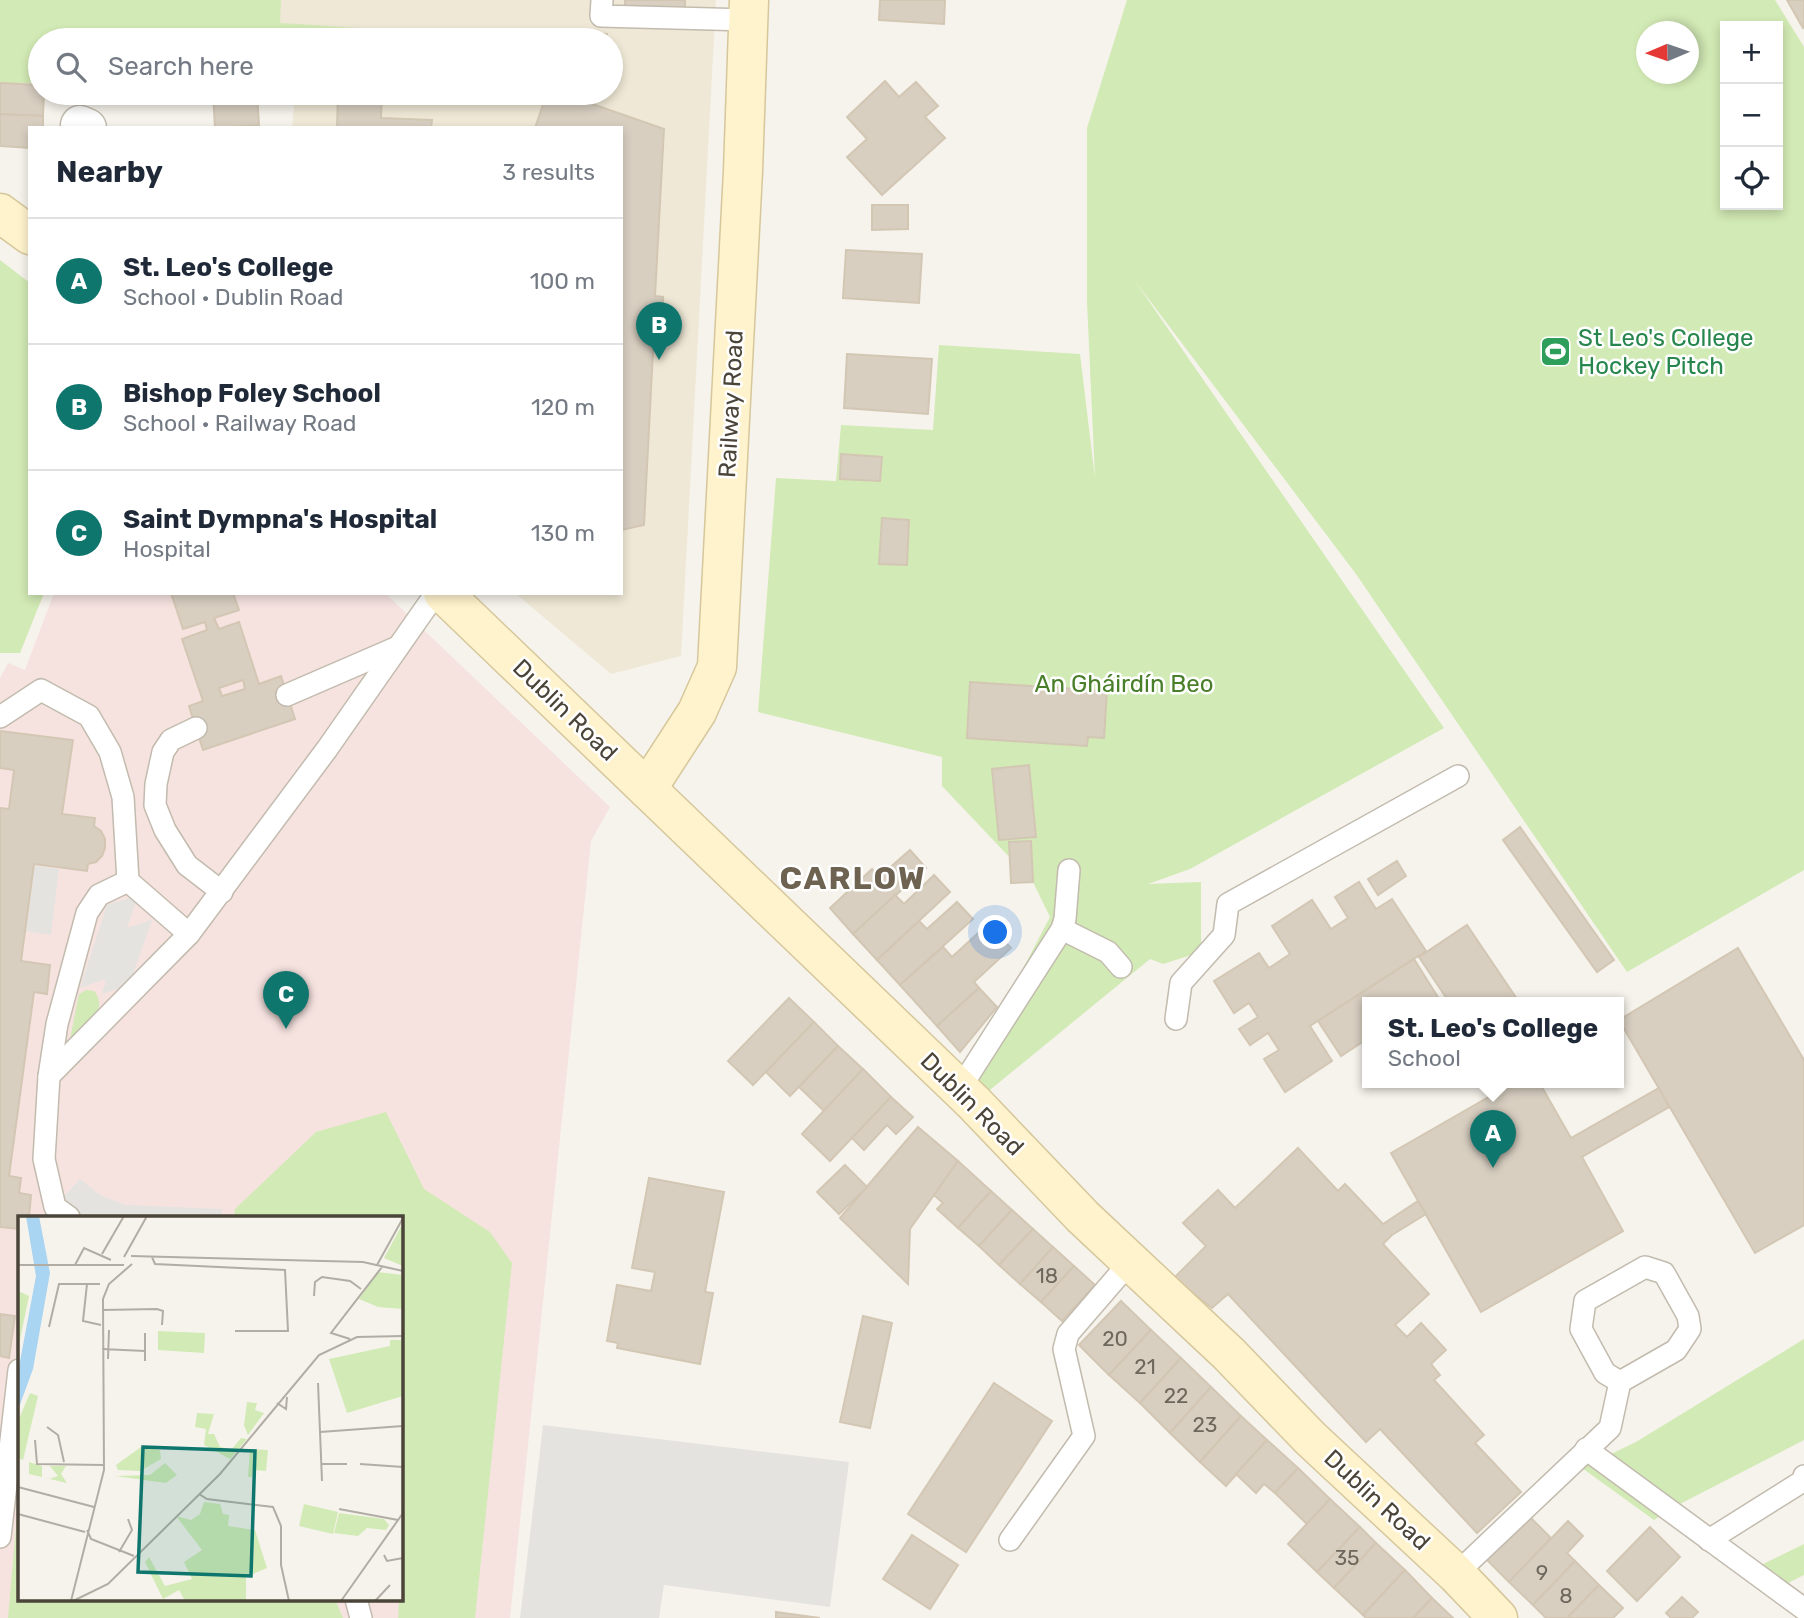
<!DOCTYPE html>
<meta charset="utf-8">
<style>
body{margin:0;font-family:Rubik,sans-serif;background:#f2f2f3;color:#1f2937}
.controls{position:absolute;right:21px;top:21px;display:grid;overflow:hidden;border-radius:0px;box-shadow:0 4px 10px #0003}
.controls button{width:63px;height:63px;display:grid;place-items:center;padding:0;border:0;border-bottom:2px solid #e0e1e3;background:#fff;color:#1f2937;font:35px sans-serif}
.compass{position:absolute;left:1636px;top:21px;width:63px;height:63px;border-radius:50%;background:#fff;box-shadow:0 4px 10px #0003;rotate:268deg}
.you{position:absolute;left:996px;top:933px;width:24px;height:24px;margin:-18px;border:5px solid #fff;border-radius:50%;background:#1a73e8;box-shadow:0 0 0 10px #1a73e833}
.badge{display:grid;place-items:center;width:46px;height:46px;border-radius:50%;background:#0f766e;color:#fff;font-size:23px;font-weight:700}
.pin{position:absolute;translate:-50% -58px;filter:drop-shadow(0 2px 4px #0008)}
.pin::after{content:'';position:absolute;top:37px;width:24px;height:21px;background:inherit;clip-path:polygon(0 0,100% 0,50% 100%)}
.popup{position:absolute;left:1362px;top:997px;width:262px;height:91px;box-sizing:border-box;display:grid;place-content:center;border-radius:0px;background:#fff;filter:drop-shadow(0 2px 5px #0005);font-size:23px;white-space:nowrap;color:#747a83}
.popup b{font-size:26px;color:#1f2937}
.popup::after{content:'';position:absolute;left:50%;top:100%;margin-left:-14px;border:14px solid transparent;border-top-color:#fff}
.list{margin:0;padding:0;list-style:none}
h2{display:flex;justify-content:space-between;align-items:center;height:91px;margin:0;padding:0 28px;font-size:30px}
h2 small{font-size:23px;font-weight:400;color:#747a83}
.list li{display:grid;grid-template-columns:46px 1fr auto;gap:21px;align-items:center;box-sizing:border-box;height:126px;padding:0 28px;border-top:2px solid #e0e1e3}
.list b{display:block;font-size:26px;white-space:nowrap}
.list p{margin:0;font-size:23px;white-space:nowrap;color:#747a83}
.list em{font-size:23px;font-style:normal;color:#747a83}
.icon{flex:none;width:38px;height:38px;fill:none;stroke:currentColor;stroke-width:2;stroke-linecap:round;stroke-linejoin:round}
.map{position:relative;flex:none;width:1804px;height:1618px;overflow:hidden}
.search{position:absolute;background:#fff;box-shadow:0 4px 10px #0003;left:28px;top:28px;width:595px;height:77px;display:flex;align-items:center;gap:18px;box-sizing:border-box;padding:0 24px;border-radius:38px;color:#747a83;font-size:26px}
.panel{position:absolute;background:#fff;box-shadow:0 4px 10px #0003;left:28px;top:126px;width:595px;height:469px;border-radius:0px}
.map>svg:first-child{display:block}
.education{fill:#efe8d6}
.medical{fill:#f6e3e0;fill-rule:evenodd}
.green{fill:#d2eab5;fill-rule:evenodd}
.parking{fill:#e5e3e0}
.building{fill:#d8cfc1;stroke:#d3c7b4;stroke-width:2;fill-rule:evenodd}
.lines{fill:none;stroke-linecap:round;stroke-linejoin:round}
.lane-casing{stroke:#c2bbae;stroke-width:24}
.street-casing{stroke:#c2bbae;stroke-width:41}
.secondary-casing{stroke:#d6c79b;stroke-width:41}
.lane{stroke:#fff;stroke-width:21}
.street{stroke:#fff;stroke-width:38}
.secondary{stroke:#fff3cd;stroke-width:38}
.labels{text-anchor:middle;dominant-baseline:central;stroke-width:5;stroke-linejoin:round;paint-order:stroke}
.number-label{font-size:21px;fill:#6e675b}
.leisure-label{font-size:24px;fill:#27864d;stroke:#fff;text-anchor:start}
.street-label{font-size:24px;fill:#4b4439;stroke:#fff}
.park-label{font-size:24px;fill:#4a7f2a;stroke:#fff}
.district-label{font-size:32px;font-weight:bold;letter-spacing:2px;fill:#6e6250;stroke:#fff}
.inset-road{fill:none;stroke:#b2ada4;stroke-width:2}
.view{fill:#0f766e;fill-opacity:0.15;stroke:#0f766e;stroke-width:3.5}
.inset-edge{fill:none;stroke:#4b4439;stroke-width:3.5}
</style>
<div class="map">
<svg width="1804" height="1618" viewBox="0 0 1804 1618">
<rect width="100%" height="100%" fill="#f6f3ec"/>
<polygon class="education" points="0,0 716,0 681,656 611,674 515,593 621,593 621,128 292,128 295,93 611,93 611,40 40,40"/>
<path class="medical" d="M54 593H385L610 807 591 841 510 1618H0V678L8 663 25 670ZM19 1217H401V1599H19Z"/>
<g class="green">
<polygon points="0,0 281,0 280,23 376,29 376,40 40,40 40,83 0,83"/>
<path d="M1127 0H1775L1804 47V870L1627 972 1356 574 1135 281 1444 728 1190 869 1148 884 1201 882V952L1163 964 1150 959 974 1103 959 1090 1050 917 1033 882 942 786V757L758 712 776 478 836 481 841 425 933 430 939 345 1080 354 1095 478 1087 302V128ZM1725 26H1778V205H1725ZM1646 32H1688V74H1646Z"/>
<polygon points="0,260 30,283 30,593 44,593 20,653 0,653"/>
<path d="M86 990 94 991C111 1011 82 1030 69 1044L79 994Z"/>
<polygon points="386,1112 424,1189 490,1232 512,1263 475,1618 398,1618 405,1502 401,1497 401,1217 234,1217 235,1209 316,1132"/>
<polygon points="1804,1339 1804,1440 1678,1505 1654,1520 1582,1468 1636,1442"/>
<polygon points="19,1493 19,1599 335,1599 343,1618 8,1618"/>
<polygon points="1804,1544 1804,1575 1788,1583 1761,1565"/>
</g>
<g class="parking">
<polygon points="35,866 59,869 51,935 26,931"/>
<polygon points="138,895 127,928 152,920 129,985 102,994 106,979 80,988 107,905"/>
<polygon points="80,1179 100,1195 125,1205 222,1209 222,1217 76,1217 60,1201"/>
<polygon points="543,1425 849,1462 830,1607 664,1585 659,1618 520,1618"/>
</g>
<g class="building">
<polygon points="625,0 685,0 685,8 625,6"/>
<polygon points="880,0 945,0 944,24 879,20"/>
<polygon points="1787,0 1804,0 1804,27 1803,28"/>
<polygon points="442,29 607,34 607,40 442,40"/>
<polygon points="885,81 899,97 916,82 938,106 925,117 945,138 882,195 847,157 867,139 847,117"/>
<polygon points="0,83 40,85 40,93 44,93 43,116 0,114"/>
<polygon points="213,93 257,93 259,125 215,128"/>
<polygon points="338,93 382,93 381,118 432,120 431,128 337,128"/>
<polygon points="547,93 561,93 664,129 655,296 663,297 661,351 653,351 644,525 621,530 621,128 535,128"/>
<polygon points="0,114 43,116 43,128 30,128 30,148 0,146"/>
<polygon points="872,205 908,205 908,229 872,230"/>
<polygon points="846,250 922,254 919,303 843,298"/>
<polygon points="847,354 932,359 928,414 844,408"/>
<polygon points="841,454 882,457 880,481 840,479"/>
<polygon points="882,518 909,520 907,565 879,564"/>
<path d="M171 593H233L239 610 214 618 219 629 239 622 259 684 281 676 295 719 203 750 189 706 203 701 182 639 207 630 205 622 183 629ZM243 680 245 689 222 696 219 688Z"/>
<polygon points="970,682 1107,691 1104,738 1088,737 1087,746 967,738"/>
<polygon points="0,731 73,740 62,814 95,818 94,826 101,831 105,839 105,848 102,856 96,862 88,864 87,871 34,864 21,961 50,965 47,994 34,992 9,1176 21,1178 19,1193 31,1195 29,1217 19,1217 19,1229 0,1227 0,808 9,809 14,770 0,768"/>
<polygon points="1029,765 1036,837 999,840 992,769"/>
<polygon points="1520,827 1614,960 1597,972 1503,840"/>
<polygon points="1031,841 1033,882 1011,883 1009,842"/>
<polygon points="910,850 926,868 853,934 830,908 872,869 879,877"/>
<polygon points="1397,861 1406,876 1378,895 1368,879"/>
<polygon points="934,875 950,892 877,960 853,934 895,895 904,904"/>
<polygon points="1359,882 1376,909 1392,899 1426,951 1310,1026 1332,1061 1285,1092 1264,1059 1279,1050 1268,1033 1250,1045 1239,1029 1258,1017 1249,1003 1234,1013 1214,981 1259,953 1269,968 1290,954 1272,926 1312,900 1331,929 1348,918 1335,897"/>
<polygon points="957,902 973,919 900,985 877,960 919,921 927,929"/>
<polygon points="988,924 1011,948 974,982 979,988 937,1026 900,985 943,947 952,957"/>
<polygon points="1467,925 1519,1002 1449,1002 1419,957"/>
<polygon points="1738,948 1804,1060 1804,1225 1755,1253 1619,1020"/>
<polygon points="1414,959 1441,1002 1367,1002 1367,1039 1341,1056 1318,1021"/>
<polygon points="979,988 997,1007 960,1052 937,1026"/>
<polygon points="789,998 814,1022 753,1085 728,1061"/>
<polygon points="814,1022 838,1046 790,1096 766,1072"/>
<polygon points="838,1046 863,1069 824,1111 799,1087"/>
<polygon points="863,1069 891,1097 830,1161 802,1134"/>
<polygon points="1515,1082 1539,1082 1571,1138 1659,1088 1669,1107 1582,1157 1623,1231 1481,1312 1391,1153"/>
<polygon points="891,1097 913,1117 896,1134 887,1125 864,1150 852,1138"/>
<polygon points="918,1127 958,1161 910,1229 908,1284 840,1218"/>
<polygon points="1298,1148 1338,1191 1345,1184 1383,1224 1418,1201 1426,1214 1392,1235 1383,1244 1429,1294 1395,1325 1407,1337 1421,1323 1446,1350 1431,1364 1440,1375 1434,1380 1484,1435 1475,1443 1521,1492 1477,1533 1380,1429 1366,1442 1228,1294 1212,1308 1174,1278 1206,1246 1183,1223 1218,1190 1235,1208"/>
<polygon points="958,1161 991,1191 958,1228 937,1209 943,1203 934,1195"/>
<polygon points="845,1165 867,1187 839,1214 817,1192"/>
<polygon points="649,1178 724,1192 705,1292 713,1293 700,1364 617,1348 618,1343 607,1341 617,1285 651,1291 655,1272 632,1268"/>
<polygon points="991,1191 1012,1210 979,1246 958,1228"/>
<polygon points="1012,1210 1033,1229 999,1265 979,1246"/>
<polygon points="1033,1229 1053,1247 1020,1284 999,1265"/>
<polygon points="1053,1247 1074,1266 1041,1302 1020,1284"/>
<polygon points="1074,1266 1095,1285 1062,1321 1041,1302"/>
<polygon points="1121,1301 1151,1330 1109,1375 1079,1345"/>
<polygon points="0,1314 15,1316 9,1358 0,1356"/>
<polygon points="863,1316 892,1323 870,1428 840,1422"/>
<polygon points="1151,1330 1181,1358 1140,1403 1109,1375"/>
<polygon points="1181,1358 1211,1387 1170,1433 1140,1403"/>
<polygon points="994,1383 1052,1421 966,1552 908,1514"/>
<polygon points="1211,1387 1241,1416 1200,1462 1170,1433"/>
<polygon points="1241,1416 1267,1440 1226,1486 1200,1462"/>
<polygon points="1267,1440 1298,1468 1275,1493 1264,1484 1256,1493 1236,1474"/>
<polygon points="1298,1468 1330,1499 1307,1524 1275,1493"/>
<polygon points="1330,1499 1360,1527 1317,1572 1288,1544"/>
<polygon points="1528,1515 1551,1538 1509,1582 1485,1558"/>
<polygon points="1568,1521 1583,1536 1567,1553 1575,1561 1533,1605 1509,1582"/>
<polygon points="1360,1527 1376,1543 1334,1588 1317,1572"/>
<polygon points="1650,1527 1680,1557 1637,1601 1607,1571"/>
<polygon points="912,1535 958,1565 930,1609 883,1579"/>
<polygon points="1376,1543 1405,1570 1363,1615 1334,1588"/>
<polygon points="1575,1561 1599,1585 1567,1618 1546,1618 1533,1605"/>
<polygon points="1405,1570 1432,1598 1413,1618 1366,1618 1363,1615"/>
<polygon points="1599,1585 1623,1608 1613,1618 1567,1618"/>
<polygon points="1682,1597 1698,1612 1692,1618 1671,1618 1666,1613"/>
<polygon points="1432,1598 1453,1618 1413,1618"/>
<polygon points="776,1612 820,1618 776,1618"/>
</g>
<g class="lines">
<defs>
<g id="lane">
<polyline points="602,0 601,16 748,20"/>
<polyline points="287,695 398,647"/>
<polyline points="0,717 41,690 89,716 110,752 123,797 128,881 189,934"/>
<polyline points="196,728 171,740 163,752 156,784 155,805 165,830 187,865 222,892"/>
<polyline points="1062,929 1108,952 1121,967"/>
<polyline points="1176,1019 1181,983 1224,935 1228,904 1458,776"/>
<polyline points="49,1076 189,934 327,749 436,593"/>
<polyline points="959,1090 1062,929 1065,919 1069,870"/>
<polyline points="69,1217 55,1207 44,1159 49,1076 57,1024 87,913 99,895 128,881"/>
<polyline points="1586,1449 1804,1609"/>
<polyline points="0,1537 19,1370"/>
<polyline points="1010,1540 1084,1436 1064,1349 1068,1334 1130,1262"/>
<polyline points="1709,1540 1803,1481 1804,1476"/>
<polyline points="1456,1574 1610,1428 1620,1382 1676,1350 1690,1329 1688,1316 1664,1273 1645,1267 1585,1301 1581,1329 1605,1373 1620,1382"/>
<polyline points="356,1599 361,1618"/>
</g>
<polyline id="street" points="80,125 87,128"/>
<g id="secondary">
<polyline points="0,213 30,235"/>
<polyline points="443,593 974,1103 1083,1217 1229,1354 1310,1438 1456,1574 1498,1618"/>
<polyline points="647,789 697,712 717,667 743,171 749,0"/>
</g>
</defs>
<use href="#lane" class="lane-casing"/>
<use href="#street" class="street-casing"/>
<use href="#secondary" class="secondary-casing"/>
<use href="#lane" class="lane"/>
<use href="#street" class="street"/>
<use href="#secondary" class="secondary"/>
</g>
<defs>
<symbol id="stadium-square" viewBox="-11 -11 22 22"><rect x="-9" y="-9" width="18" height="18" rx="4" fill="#2e9e5b" stroke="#fff"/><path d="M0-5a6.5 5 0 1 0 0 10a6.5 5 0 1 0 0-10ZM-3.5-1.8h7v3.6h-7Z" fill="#fff"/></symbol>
</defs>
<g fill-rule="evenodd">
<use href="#stadium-square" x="1538" y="334" width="35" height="35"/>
</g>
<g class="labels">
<g class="number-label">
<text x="1047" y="1275">18</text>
<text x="1115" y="1338">20</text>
<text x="1145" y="1366">21</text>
<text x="1176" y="1395">22</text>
<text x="1205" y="1424">23</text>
<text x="1347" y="1557">35</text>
<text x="1542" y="1572">9</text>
<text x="1566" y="1595">8</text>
</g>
<g class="leisure-label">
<text x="1578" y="338">St Leo's College<tspan x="1578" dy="28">Hockey Pitch</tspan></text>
</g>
<g class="street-label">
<text transform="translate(731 404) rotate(-87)">Railway Road</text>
<text transform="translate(565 710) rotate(44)">Dublin Road</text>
<text transform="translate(972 1104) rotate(45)">Dublin Road</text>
<text transform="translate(1377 1500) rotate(43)">Dublin Road</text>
</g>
<g class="park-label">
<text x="1124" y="684">An Gháirdín Beo</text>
</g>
<g class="district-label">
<text x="853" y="878">CARLOW</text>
</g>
</g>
<g transform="translate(18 1216)">
<rect width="385" height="385" fill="#f6f3ec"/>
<path d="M385 7V50L366 42ZM359 56 385 59V93L360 91 341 83ZM3 76 11 80 0 133V78ZM140 115 187 117 186 137 140 134ZM372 124H385V180L329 197 311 143 372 130ZM12 177 20 180 5 244 0 242V205ZM229 186 239 187 237 194 246 197 230 219 226 209ZM179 197 196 198 190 218H196L202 231 214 233 223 222 229 223 212 243 186 229 188 213 177 211ZM123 231 142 234 143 243 122 255 100 254 98 249ZM232 233 250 234 248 255 235 254 234 261H230ZM11 246 24 250V261L31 263 40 260 32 250H48L43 258 49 267 11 258ZM147 247 159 259 148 267 97 260 132 259ZM186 286 202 288 205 298 211 299 210 310 237 314 249 352 228 361V385H167L161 374 145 383 127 346 131 341 147 370 174 363 166 346 184 334 158 300 173 304 182 298ZM286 288 320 296 315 318 281 310ZM321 297 366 303 371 309 368 314 349 312 340 320 316 317Z" fill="#d2eab5"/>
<path d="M8 0H21L32 57 15 153 0 194V156L18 60Z" fill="#a9d4f2"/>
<path class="inset-road" d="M84 38 106 0M113 40 345 46 385 55M106 41 129 0M134 41 137 48 267 54 270 115H217M0 49H106M57 49 66 32 93 44M359 49 385 2M69 68 65 105 83 109M296 80 297 66 304 61 332 65 343 73M84 94 139 93 145 95 144 109M31 111 41 68H82M332 123 313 117 364 51M84 133 127 135M90 143 91 114M127 145V117M300 167 304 265M259 187 268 193 269 181M29 211 40 219 46 246M302 216 385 210M17 224 19 248 85 249M304 248H329M342 248 385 251M0 271 76 291M181 278 189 283 255 291 263 310V349L271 385M321 293 380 304M0 298 67 316M69 314 73 323 116 340M101 336 114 314 110 303M366 339 369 345 385 342M53 385 86 254 85 83 91 68 114 48M55 385 90 368 202 258 301 139 339 121 385 120M323 385 385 297M357 385 372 369"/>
<path class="view" d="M125 231 237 235 233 360 120 356Z"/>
<rect width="385" height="385" class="inset-edge"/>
</g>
</svg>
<div class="controls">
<button>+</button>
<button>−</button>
<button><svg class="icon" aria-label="locate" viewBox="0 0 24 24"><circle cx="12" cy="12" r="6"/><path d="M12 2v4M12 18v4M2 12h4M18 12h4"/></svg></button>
</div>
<svg class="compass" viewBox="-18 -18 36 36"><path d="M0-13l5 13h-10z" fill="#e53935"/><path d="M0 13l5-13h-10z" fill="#747a83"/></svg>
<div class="you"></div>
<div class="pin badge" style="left:1493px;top:1168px">A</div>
<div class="popup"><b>St. Leo's College</b>School</div>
<div class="pin badge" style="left:659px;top:360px">B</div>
<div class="pin badge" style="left:286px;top:1029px">C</div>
<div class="search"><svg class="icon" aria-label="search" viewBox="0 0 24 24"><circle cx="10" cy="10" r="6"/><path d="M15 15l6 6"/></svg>Search here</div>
<section class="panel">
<h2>Nearby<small>3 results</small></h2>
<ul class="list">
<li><span class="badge">A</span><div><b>St. Leo's College</b><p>School · Dublin Road</p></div><em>100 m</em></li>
<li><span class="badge">B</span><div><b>Bishop Foley School</b><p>School · Railway Road</p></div><em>120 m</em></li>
<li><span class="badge">C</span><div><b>Saint Dympna's Hospital</b><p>Hospital</p></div><em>130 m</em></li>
</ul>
</section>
</div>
